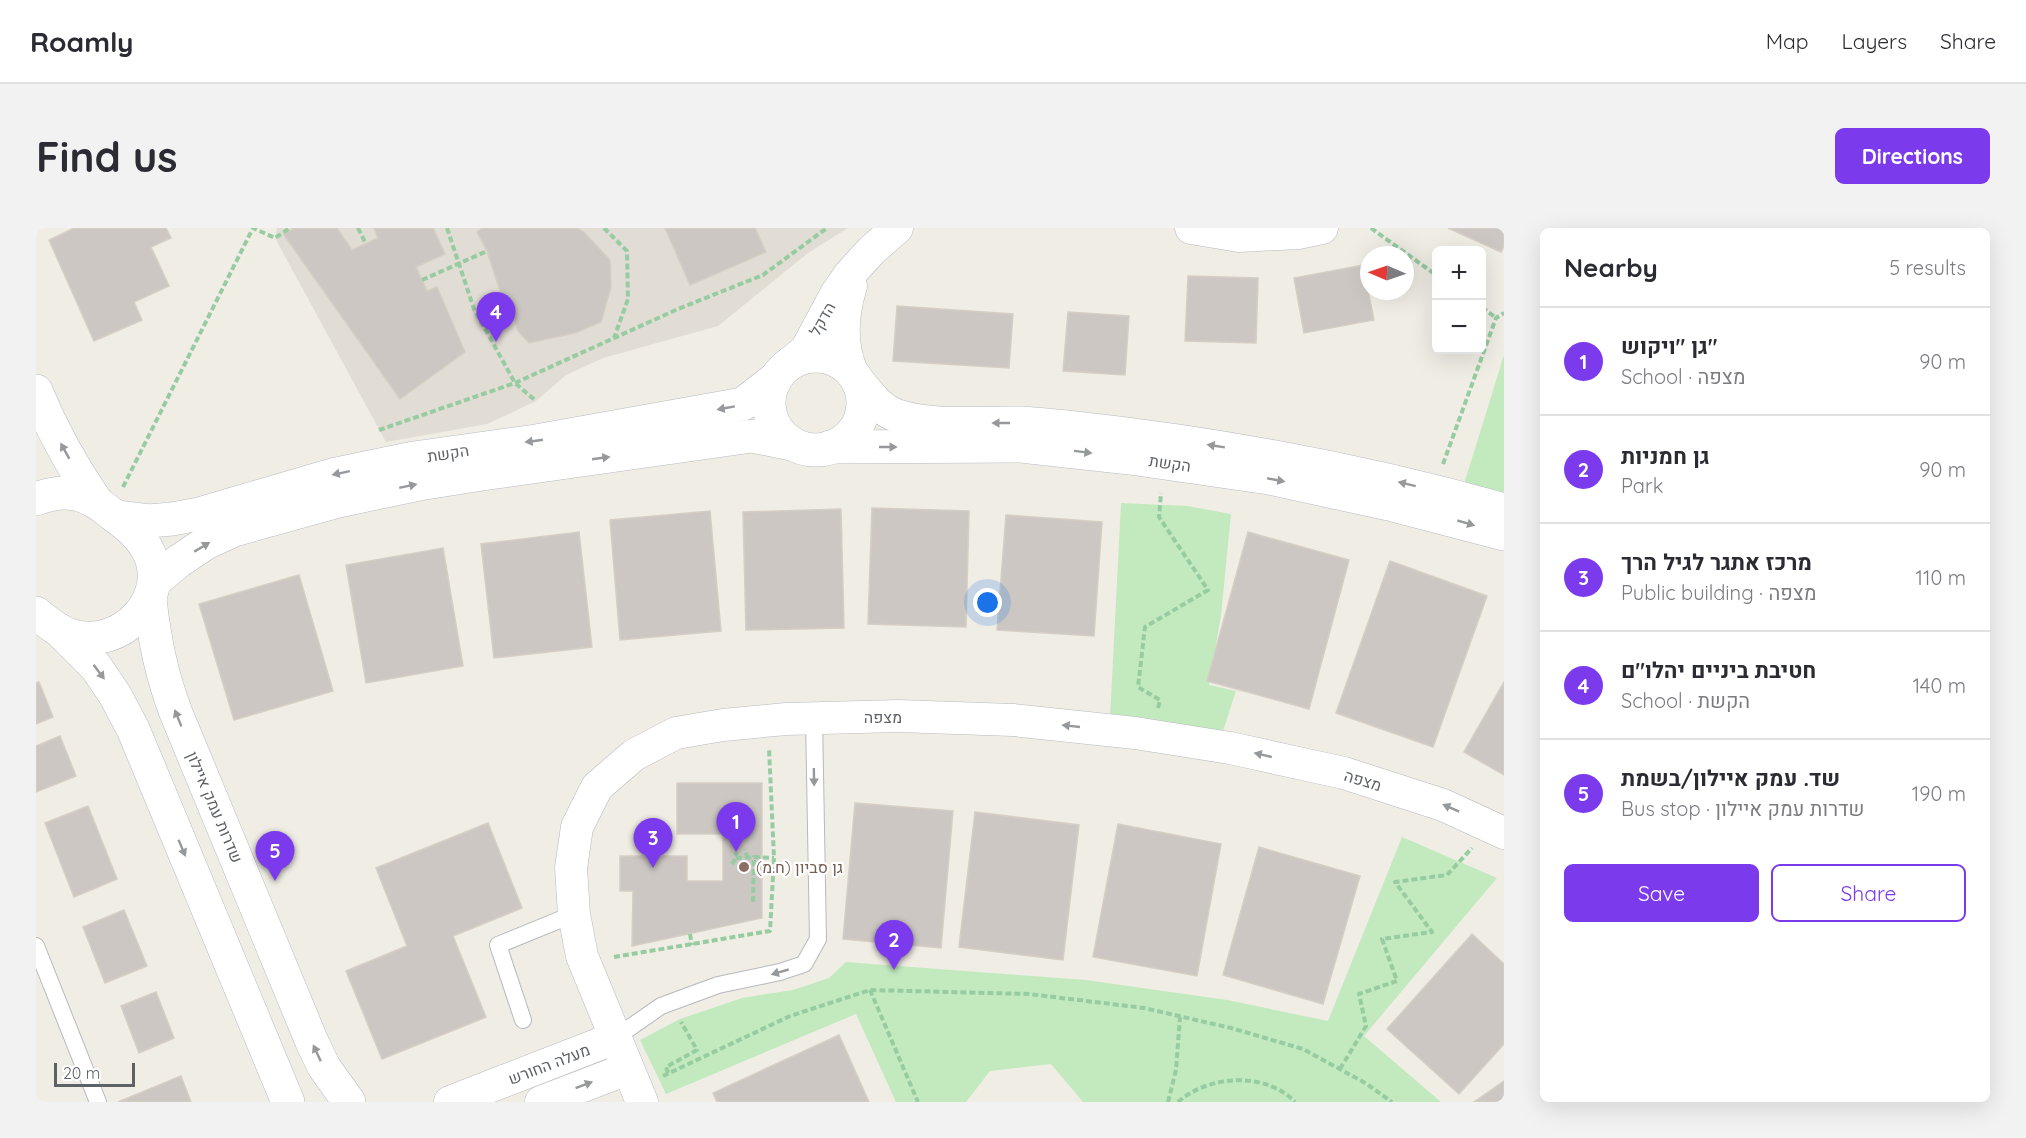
<!DOCTYPE html>
<meta charset="utf-8">
<style>
body{margin:0;font-family:Quicksand,Heebo,sans-serif;background:#f2f2f3;color:#2b2b33}
.controls{position:absolute;right:18px;top:18px;display:grid;overflow:hidden;border-radius:9px;box-shadow:0 6px 24px #0002}
.controls button{width:54px;height:54px;display:grid;place-items:center;padding:0;border:0;border-bottom:2px solid #e1e1e2;background:#fff;color:#2b2b33;font:30px sans-serif}
.compass{position:absolute;left:1324px;top:18px;width:54px;height:54px;border-radius:50%;background:#fff;box-shadow:0 6px 24px #0002;rotate:272deg}
.scale{position:absolute;left:18px;bottom:15px;width:81px;box-sizing:border-box;padding-left:6px;border:3px solid #5d6267;border-top:0;font-size:16px;line-height:21px;white-space:nowrap;color:#5d6267;-webkit-text-stroke:4px #fff;paint-order:stroke}
.you{position:absolute;left:952px;top:375px;width:21px;height:21px;margin:-15px;border:4px solid #fff;border-radius:50%;background:#1a73e8;box-shadow:0 0 0 9px #1a73e833}
.badge{display:grid;place-items:center;width:39px;height:39px;border-radius:50%;background:#7c3aed;color:#fff;font-size:20px;font-weight:700}
.pin{position:absolute;translate:-50% -50px;filter:drop-shadow(0 2px 3px #0008)}
.pin::after{content:'';position:absolute;top:32px;width:21px;height:18px;background:inherit;clip-path:polygon(0 0,100% 0,50% 100%)}
.list{margin:0;padding:0;list-style:none}
h2{display:flex;justify-content:space-between;align-items:center;height:78px;margin:0;padding:0 24px;font-size:26px}
h2 small{font-size:20px;font-weight:400;color:#7c7c81}
.list li{display:grid;grid-template-columns:39px 1fr auto;gap:18px;align-items:center;box-sizing:border-box;height:108px;padding:0 24px;border-top:2px solid #e1e1e2}
.list b{display:block;font-size:22px;white-space:nowrap}
.list p{margin:0;font-size:20px;white-space:nowrap;color:#7c7c81}
.list em{font-size:20px;font-style:normal;color:#7c7c81}
.actions{display:flex;gap:12px;padding:18px 24px}
.actions a{flex:1;padding:14px 0;border:2px solid #7c3aed;border-radius:9px;text-align:center;font-size:21px;color:#7c3aed}
.actions .main{background:#7c3aed;color:#fff}
.map{position:relative;flex:none;width:1468px;height:874px;overflow:hidden;border-radius:9px}
header{display:flex;align-items:center;gap:36px;box-sizing:border-box;height:84px;padding:0 30px;background:#fff;border-bottom:2px solid #e1e1e2}
header strong{font-size:28px}
nav{display:flex;gap:33px;margin-inline-start:auto;font-size:21px}
.intro{display:flex;align-items:center;justify-content:space-between;box-sizing:border-box;height:144px;padding:0 36px}
h1{margin:0;font-size:42px}
.button{padding:15px 27px;border-radius:9px;background:#7c3aed;color:#fff;font-size:21px;font-weight:700}
main{display:flex;gap:36px;padding:0 36px}
aside{flex:1;background:#fff;border-radius:9px;box-shadow:0 6px 24px #0002}
.map>svg:first-child{display:block}
.education{fill:#e1dcd4}
.green{fill:#c3eabf}
.building{fill:#ccc7c2;stroke:#d6cec3;stroke-width:1.5}
.lines{fill:none;stroke-linecap:round;stroke-linejoin:round}
.lane-casing{stroke:#b6b9bd;stroke-width:18}
.street-casing{stroke:#b6b9bd;stroke-width:33}
.secondary-casing{stroke:#b6bbc0;stroke-width:34}
.path{stroke:#97cca2;stroke-width:4;stroke-dasharray:6 3;stroke-linecap:butt}
.lane{stroke:#fff;stroke-width:16}
.street{stroke:#fff;stroke-width:32}
.secondary{stroke:#fff;stroke-width:33}
.oneway{fill:#96999c}
.education-dot{fill:#8d6e63;stroke:#fff;stroke-width:2}
.labels{text-anchor:middle;dominant-baseline:central;stroke-width:4.5;stroke-linejoin:round;paint-order:stroke}
.street-label{font-size:16px;fill:#5d6267;stroke:#fff}
.education-label{font-size:16px;fill:#785e54;stroke:#fff;text-anchor:start}
</style>
<header>
<strong>Roamly</strong>
<nav><a>Map</a><a>Layers</a><a>Share</a></nav>
</header>
<div class="intro"><h1>Find us</h1><a class="button">Directions</a></div>
<main>
<div class="map">
<svg width="1468" height="874" viewBox="0 0 1468 874">
<rect width="100%" height="100%" fill="#f0ede5"/>
<polygon class="education" points="241,0 812,0 772,25 682,98 567,130 530,147 500,173 451,196 350,214 239,10"/>
<g class="green">
<polygon points="1468,127 1468,283 1424,269"/>
<polygon points="1085,275 1151,278 1195,286 1185,388 1173,457 1200,463 1184,512 1074,490"/>
<polygon points="1366,609 1461,650 1328,808 1405,874 1047,874 1015,836 954,843 930,874 860,874 820,786 630,866 604,812 644,791 706,770 757,762 793,750 810,734 1050,752 1191,772 1292,793"/>
</g>
<g class="building">
<polygon points="38,0 130,0 135,10 115,19 133,58 98,74 106,92 58,113 13,12"/>
<polygon points="258,0 301,0 316,22 342,10 338,0 397,0 409,26 380,39 391,63 401,59 429,124 364,171 248,7"/>
<polygon points="446,0 541,0 548,4 574,32 575,59 565,94 539,105 493,115 482,103 476,83 463,60 451,23 441,4"/>
<polygon points="629,0 719,0 730,24 654,57"/>
<polygon points="1412,0 1468,0 1468,18 1465,24"/>
<polygon points="1327,37 1338,92 1268,105 1258,50"/>
<polygon points="1152,48 1222,50 1220,115 1149,113"/>
<polygon points="861,78 977,86 973,140 857,133"/>
<polygon points="1032,84 1093,88 1089,147 1027,143"/>
<polygon points="836,280 933,283 930,399 832,396"/>
<polygon points="805,281 808,400 710,402 707,284"/>
<polygon points="674,283 685,403 584,412 574,292"/>
<polygon points="970,287 1066,294 1058,408 961,402"/>
<polygon points="543,304 556,419 458,430 445,316"/>
<polygon points="1212,304 1313,332 1273,481 1171,453"/>
<polygon points="407,320 427,438 330,455 310,337"/>
<polygon points="1354,333 1451,368 1397,519 1300,485"/>
<polygon points="263,347 297,463 198,492 163,376"/>
<polygon points="3,454 17,489 0,496 0,455"/>
<polygon points="1468,454 1468,547 1428,524"/>
<polygon points="24,508 40,548 0,564 0,518"/>
<polygon points="641,555 726,555 726,690 596,718 597,663 584,663 584,628 651,628 651,653 687,653 687,606 641,606"/>
<polygon points="819,575 917,583 905,720 807,711"/>
<polygon points="52,578 81,651 38,669 9,595"/>
<polygon points="939,584 1043,597 1027,732 923,719"/>
<polygon points="452,595 486,680 417,708 450,789 346,831 310,743 371,718 340,640"/>
<polygon points="1082,596 1185,616 1161,748 1057,729"/>
<polygon points="1223,619 1324,648 1287,776 1187,747"/>
<polygon points="88,682 111,738 69,755 47,699"/>
<polygon points="1436,706 1468,736 1468,816 1423,866 1351,801"/>
<polygon points="120,764 138,810 103,825 85,778"/>
<polygon points="803,807 833,874 681,874 677,865"/>
<polygon points="145,848 155,874 82,874"/>
<polygon points="1468,853 1468,874 1438,874"/>
</g>
<g class="lines">
<defs>
<g id="lane">
<polyline points="0,718 62,874"/>
<polyline points="487,792 462,717 538,686"/>
<polyline points="579,810 625,778 682,757 744,744 768,736 782,711 778,490"/>
</g>
<g id="street">
<polyline points="1155,0 1203,8 1262,5 1286,0"/>
<path d="M815 58C806 87 804 116 816 144"/>
<polyline points="749,139 770,122 800,66 814,46 835,23 861,0"/>
<polyline points="414,874 579,810"/>
<polyline points="505,874 591,841"/>
<polyline points="606,874 546,728 538,686 535,640 541,599 561,559 598,527 640,505 687,497 750,491 862,488 977,492 1099,505 1194,520 1308,545 1407,577 1468,605"/>
</g>
<g id="secondary">
<circle cx="780" cy="175" r="47"/>
<path d="M822 153C833 167 845 183 862 188 900 200 946 194 985 195 1003 196 1021 198 1039 200 1185 216 1327 242 1468 282"/>
<path d="M0 163C16 202 36 238 60 273"/>
<polyline points="794,219 985,218 1094,230 1233,250 1357,277 1468,306"/>
<path d="M0 271C31 259 51 265 76 286 89 296 103 306 111 321 138 369 84 424 34 407 21 403 10 393 0 385"/>
<polyline points="80,289 113,293 136,291 163,286 296,247 378,230 500,213 707,176 739,151"/>
<polyline points="119,353 143,333 170,315 198,302 302,273 383,256 446,246 716,208 756,216"/>
<path d="M114 372C119 414 125 445 140 485L276 814 288 839 313 874"/>
<polyline points="23,402 60,439 79,467 97,501 252,874"/>
</g>
</defs>
<use href="#lane" class="lane-casing"/>
<use href="#street" class="street-casing"/>
<use href="#secondary" class="secondary-casing"/>
<g class="path">
<polyline points="322,0 330,16"/>
<polyline points="411,0 438,81 479,155 500,173"/>
<polyline points="568,0 591,23 592,71 578,110"/>
<polyline points="1335,0 1400,47"/>
<polyline points="386,52 451,23"/>
<polyline points="1446,79 1460,90"/>
<polyline points="343,202 479,155 642,81 727,47 791,0"/>
<polyline points="1407,236 1460,90 1468,85"/>
<polyline points="87,259 217,0 239,10 254,0"/>
<polyline points="1122,480 1124,472 1102,459 1109,399 1172,362 1123,289 1125,265"/>
<polyline points="700,630 718,629"/>
<polyline points="696,636 700,630 700,624"/>
<polyline points="708,639 711,629 709,621"/>
<polyline points="717,674 718,629 738,630"/>
<polyline points="654,706 656,717"/>
<polyline points="578,729 734,703 738,630 733,520"/>
<polyline points="834,762 882,874"/>
<polyline points="1304,841 1330,798 1323,766 1361,753 1346,711 1396,704 1359,654 1411,647 1436,620"/>
<polyline points="632,845 630,839 661,822 645,794"/>
<polyline points="627,848 754,788 834,762 993,766 1108,780 1195,800 1267,821 1331,856 1356,874"/>
<polyline points="1132,874 1140,842 1144,789"/>
<path d="M1142 874C1173 847 1229 843 1259 874"/>
</g>
<use href="#lane" class="lane"/>
<use href="#street" class="street"/>
<use href="#secondary" class="secondary"/>
</g>
<defs><path id="oneway-solid" d="M-6-.8H1V-3.2L6.5 0L1 3.2V.8H-6Z" transform="scale(1.5)"/></defs>
<g class="oneway">
<use href="#oneway-solid" transform="translate(690 180) rotate(170)"/>
<use href="#oneway-solid" transform="translate(965 195) rotate(-180)"/>
<use href="#oneway-solid" transform="translate(498 213) rotate(172)"/>
<use href="#oneway-solid" transform="translate(1180 218) rotate(-171)"/>
<use href="#oneway-solid" transform="translate(852 219)"/>
<use href="#oneway-solid" transform="translate(29 223) rotate(-119)"/>
<use href="#oneway-solid" transform="translate(1047 224) rotate(7)"/>
<use href="#oneway-solid" transform="translate(565 230) rotate(-8)"/>
<use href="#oneway-solid" transform="translate(305 245) rotate(168)"/>
<use href="#oneway-solid" transform="translate(1240 252) rotate(11)"/>
<use href="#oneway-solid" transform="translate(1371 256) rotate(-166)"/>
<use href="#oneway-solid" transform="translate(372 258) rotate(-12)"/>
<use href="#oneway-solid" transform="translate(1430 295) rotate(16)"/>
<use href="#oneway-solid" transform="translate(166 319) rotate(-31)"/>
<use href="#oneway-solid" transform="translate(63 444) rotate(53)"/>
<use href="#oneway-solid" transform="translate(142 490) rotate(-112)"/>
<use href="#oneway-solid" transform="translate(1035 498) rotate(-174)"/>
<use href="#oneway-solid" transform="translate(1227 527) rotate(-167)"/>
<use href="#oneway-solid" transform="translate(778 549) rotate(89)"/>
<use href="#oneway-solid" transform="translate(1415 580) rotate(-156)"/>
<use href="#oneway-solid" transform="translate(146 620) rotate(67)"/>
<use href="#oneway-solid" transform="translate(744 744) rotate(164)"/>
<use href="#oneway-solid" transform="translate(281 825) rotate(-115)"/>
<use href="#oneway-solid" transform="translate(548 857) rotate(-21)"/>
</g>
<circle class="education-dot" cx="708" cy="639" r="6"/>
<g class="labels">
<g class="street-label">
<text transform="translate(786 91) rotate(-61)">הדקל</text>
<text transform="translate(412 225) rotate(-9)">הקשת</text>
<text transform="translate(1134 235) rotate(8)">הקשת</text>
<text x="847" y="489">מצפה</text>
<text transform="translate(1327 552) rotate(17)">מצפה</text>
<text transform="translate(179 579) rotate(67)">שדרות עמק איילון</text>
<text transform="translate(513 836) rotate(-21)">מעלה החורש</text>
</g>
<g class="education-label">
<text x="720" y="639">גן סביון (ח.מ)</text>
</g>
</g>
</svg>
<div class="controls">
<button>+</button>
<button>−</button>
</div>
<svg class="compass" viewBox="-18 -18 36 36"><path d="M0-13l5 13h-10z" fill="#e53935"/><path d="M0 13l5-13h-10z" fill="#7c7c81"/></svg>
<div class="scale">20 m</div>
<div class="you"></div>
<div class="pin badge" style="left:700px;top:624px">1</div>
<div class="pin badge" style="left:858px;top:742px">2</div>
<div class="pin badge" style="left:617px;top:640px">3</div>
<div class="pin badge" style="left:460px;top:114px">4</div>
<div class="pin badge" style="left:239px;top:653px">5</div>
</div>
<aside>
<h2>Nearby<small>5 results</small></h2>
<ul class="list">
<li><span class="badge">1</span><div><b>גן &quot;ויקוש&quot;</b><p>School · מצפה</p></div><em>90 m</em></li>
<li><span class="badge">2</span><div><b>גן חמניות</b><p>Park</p></div><em>90 m</em></li>
<li><span class="badge">3</span><div><b>מרכז אתגר לגיל הרך</b><p>Public building · מצפה</p></div><em>110 m</em></li>
<li><span class="badge">4</span><div><b>חטיבת ביניים יהלו&quot;ם</b><p>School · הקשת</p></div><em>140 m</em></li>
<li><span class="badge">5</span><div><b>שד. עמק איילון/בשמת</b><p>Bus stop · שדרות עמק איילון</p></div><em>190 m</em></li>
</ul>
<div class="actions"><a class="main">Save</a><a>Share</a></div>
</aside>
</main>
